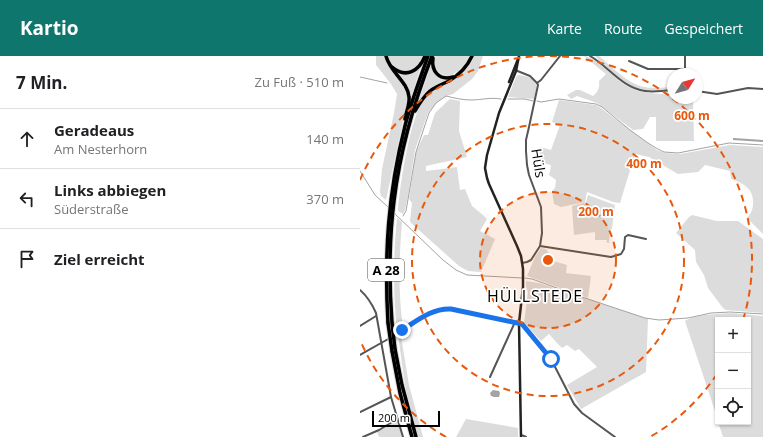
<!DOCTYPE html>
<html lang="de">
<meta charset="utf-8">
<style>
body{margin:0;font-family:"Open Sans",sans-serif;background:#f6f6f6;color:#202124}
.controls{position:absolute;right:12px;bottom:12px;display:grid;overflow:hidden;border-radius:0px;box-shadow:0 1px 3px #0004}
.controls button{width:36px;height:36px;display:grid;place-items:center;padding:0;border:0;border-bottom:1px solid #e0e0e0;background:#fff;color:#202124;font:20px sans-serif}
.compass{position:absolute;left:307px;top:12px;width:36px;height:36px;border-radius:50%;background:#fff;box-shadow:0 1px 3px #0004;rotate:53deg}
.scale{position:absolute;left:12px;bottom:10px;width:68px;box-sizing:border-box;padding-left:4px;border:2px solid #000;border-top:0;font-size:11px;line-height:14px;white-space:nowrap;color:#000;-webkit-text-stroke:3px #fff;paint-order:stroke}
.stop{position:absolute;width:12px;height:12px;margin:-9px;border:3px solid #1a73e8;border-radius:50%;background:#fff}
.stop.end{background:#1a73e8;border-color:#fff;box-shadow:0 1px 4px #0008}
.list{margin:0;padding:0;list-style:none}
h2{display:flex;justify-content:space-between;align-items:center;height:52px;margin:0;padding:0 16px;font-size:17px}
h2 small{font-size:13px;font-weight:400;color:#757577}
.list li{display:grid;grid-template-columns:26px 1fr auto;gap:12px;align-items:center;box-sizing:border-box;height:60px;padding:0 16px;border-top:1px solid #e0e0e0}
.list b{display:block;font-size:15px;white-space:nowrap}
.list p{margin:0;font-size:13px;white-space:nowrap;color:#757577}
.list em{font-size:13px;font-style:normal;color:#757577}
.icon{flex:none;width:22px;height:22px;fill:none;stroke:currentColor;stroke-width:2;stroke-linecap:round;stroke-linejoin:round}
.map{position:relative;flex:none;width:403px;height:381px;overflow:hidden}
header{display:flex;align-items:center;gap:24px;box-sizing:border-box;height:56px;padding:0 20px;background:#0f766e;color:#fff}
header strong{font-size:19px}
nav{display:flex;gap:22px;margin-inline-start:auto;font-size:14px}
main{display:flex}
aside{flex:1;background:#fff}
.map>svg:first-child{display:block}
.green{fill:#dcdcdc}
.water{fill:#a3a3a3}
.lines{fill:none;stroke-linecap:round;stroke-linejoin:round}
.stream{stroke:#a3a3a3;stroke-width:1}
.highway-casing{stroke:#dbdbdb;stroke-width:5.5}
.street{stroke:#555;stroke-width:2}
.secondary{stroke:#222;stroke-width:2.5}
.highway{stroke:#000;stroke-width:3.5}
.highway-bridge-casing{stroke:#dbdbdb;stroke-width:5.5;stroke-linecap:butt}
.highway-bridge{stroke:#000;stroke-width:3.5}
.route{stroke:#1a73e8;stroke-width:5}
.ring{fill:none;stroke:#e8590c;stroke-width:2;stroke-dasharray:7 5}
.labels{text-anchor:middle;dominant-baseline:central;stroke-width:3.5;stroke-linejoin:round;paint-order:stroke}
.shield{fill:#fff;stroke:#4c4c4c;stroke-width:1}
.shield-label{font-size:13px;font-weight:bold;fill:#000}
.street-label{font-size:14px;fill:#000;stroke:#fff}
.quarter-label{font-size:16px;letter-spacing:1px;fill:#000;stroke:#fff}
.centre{fill:#e8590c;stroke:#fff;stroke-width:2}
.ring-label{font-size:12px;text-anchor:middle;font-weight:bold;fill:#e8590c;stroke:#fff;stroke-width:3.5;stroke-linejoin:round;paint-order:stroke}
</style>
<header>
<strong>Kartio</strong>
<nav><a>Karte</a><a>Route</a><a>Gespeichert</a></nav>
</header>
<main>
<aside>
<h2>7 Min.<small>Zu Fuß · 510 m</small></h2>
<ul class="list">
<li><svg class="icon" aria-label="ahead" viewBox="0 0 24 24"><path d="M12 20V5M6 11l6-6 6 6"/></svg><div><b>Geradeaus</b><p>Am Nesterhorn</p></div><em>140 m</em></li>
<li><svg class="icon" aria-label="left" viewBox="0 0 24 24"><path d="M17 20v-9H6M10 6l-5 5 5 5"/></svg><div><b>Links abbiegen</b><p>Süderstraße</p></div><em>370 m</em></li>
<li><svg class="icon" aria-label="arrive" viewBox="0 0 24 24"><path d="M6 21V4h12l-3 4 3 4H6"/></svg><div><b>Ziel erreicht</b></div></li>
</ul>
</aside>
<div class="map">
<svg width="403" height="381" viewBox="0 0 403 381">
<rect width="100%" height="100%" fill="#fff"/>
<g class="green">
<polygon points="16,0 24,0 28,10 44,30 47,42 46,51 26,144 21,140 20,136 22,113 34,57 37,38 31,28 16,9"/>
<path d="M28 0H64C54 19 37 21 28 0Z"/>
<path d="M76 0H110C103 10 91 28 78 15 74 11 74 5 76 0Z"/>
<path d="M114 0H123L118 15 112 23 93 38 86 40 76 47 68 57 55 94 48 140 45 154 43 158 38 155C40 130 50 55 68 38 71 36 76 34 79 32 95 23 107 18 114 0Z"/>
<path d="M223 0C236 0 254 23 267 30 281 38 297 38 313 38V42H333L334 85H296V61H290L283 73 273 74 237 47 217 40 211 43 207 39 216 34H220L233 40C238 36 240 31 239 25L246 18 225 1Z"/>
<path d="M235 0H239C251 10 269 29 285 31 293 33 305 31 313 31V33C304 34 293 36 284 34 267 31 247 13 235 0Z"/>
<path d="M71 9 74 17 89 23C77 28 66 34 59 45Z"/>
<polygon points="61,10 51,41 49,33 33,14 38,16 57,14"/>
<path d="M158 19C162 19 164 20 168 21 180 26 176 33 174 43L148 41 156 21Z"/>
<polygon points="90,43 100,45 99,75 107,101 66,110 66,115 97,111 100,134 105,133 112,150 123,159 127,163 120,175 135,183 121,216 108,215 99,210 51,167 50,165 52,147 49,143 56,96 64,79 68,79 75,57"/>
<path d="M199 44 236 49 241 52 270 74 297 94 305 97 320 98 370 89 403 91V178L387 162C391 157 393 154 393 147 394 133 383 127 371 123L370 115 345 109 338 116 318 118 289 101 275 98 260 147 253 146 227 136 225 146 201 151 194 148 192 135 195 132 196 124 189 119 190 115 191 109 179 106 180 91 191 94 200 69 192 66Z"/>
<polygon points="228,139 255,149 252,173 250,174 249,187 246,186 247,184 235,184 235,176 214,179 212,150 226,146"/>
<polygon points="332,159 357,165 378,165 403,183 403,257 366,254 363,252 348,232 344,219 336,206 335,194 316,177 329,161"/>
<path d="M37 162 42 166C39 201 38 237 43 272L37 275C33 237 33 201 37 162Z"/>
<polygon points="181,192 186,193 190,199 190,204 207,209 206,217 231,220 228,242 167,220 175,201"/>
<polygon points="166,225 179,227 288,263 286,316 221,353 207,329 237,311 219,293 215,295 207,289 202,292 197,287 189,278 181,285 164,267 168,236 166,231"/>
<path d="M371 257 403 260V381H363L358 366H388V264H358V364L325 265C336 258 358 258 371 257Z"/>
<path d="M38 279 41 280 49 329 63 381H59C46 349 43 313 38 279Z"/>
<polygon points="106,363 158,372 158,381 96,381"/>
<polygon points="37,364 42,381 19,381 17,376"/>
</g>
<g class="water">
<polygon points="373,82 374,82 403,84 403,86 373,84"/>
<polygon points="133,334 139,335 140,337 139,341 134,341 131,340 130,337"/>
</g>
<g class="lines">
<g class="stream">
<polyline points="0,21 27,27"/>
<polyline points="148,43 165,43 173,45"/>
<polyline points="177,45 181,46 199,43 236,48 242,51 270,74 288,87 296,92 304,96 318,97 369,87 403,89"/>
<polyline points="0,115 15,139 29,152"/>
<polyline points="34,157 83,204 96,214 107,219 162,222"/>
<path d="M43 160 46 155 56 96 69 57 76 47 86 40C94 42 103 44 111 44 121 44 131 41 141 43"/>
<polyline points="165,222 172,223 222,241 285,262 299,264 328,262 351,257 370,256 403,258"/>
</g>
<defs>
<g id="highway">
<path d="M26 0C30 16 48 26 49 41 50 48 46 56 45 63"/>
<path d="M73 2C71 15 79 25 93 21"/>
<path d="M32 11C46 23 59 15 65 0"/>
<path d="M55 55C59 48 63 41 70 35 75 31 82 28 89 25 99 19 107 11 112 0"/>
<path d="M28 267C24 198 28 137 45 70 51 46 60 23 68 0"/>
<path d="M32 267C29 226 29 185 34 145 40 95 54 46 72 0"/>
<polyline points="35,293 42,329 56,381"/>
<polyline points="32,295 40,337 52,381"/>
</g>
</defs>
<use href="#highway" class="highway-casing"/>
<g class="street">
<path d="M230 0C248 10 262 32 285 35 293 36 304 35 313 34"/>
<polyline points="269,5 288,13 325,13"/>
<polyline points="155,14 170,20 177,27 178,29 169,71 166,84 166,95 167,109 169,119 181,151 182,177 180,190 171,204 167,206 162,207"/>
<polyline points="325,18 325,0"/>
<polyline points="177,27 181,24 200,0"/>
<polyline points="337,35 357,38 388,32 403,33"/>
<polyline points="180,190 251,201 261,198 264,193 265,181 268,179 286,183"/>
<path d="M0 234C8 241 12 248 16 257L31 341 43 381"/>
<polyline points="0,270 16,260"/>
<path d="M34 279C46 272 64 257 78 254 83 253 87 253 91 253L162 269 191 303 214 348 222 357 255 381"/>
<polyline points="0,299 30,282"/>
<polyline points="130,321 155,266"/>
<polyline points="0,356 31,341"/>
<polyline points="161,379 164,380 166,381"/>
<polyline points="3,381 19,374 37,363"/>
</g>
<g class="secondary">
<polyline points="159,0 156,15 139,57 127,99 125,112 127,122 129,128 157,190 161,200 163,213 163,231 159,267 161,381"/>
<polyline points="149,26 158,3"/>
</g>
<use href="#highway" class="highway"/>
<defs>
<g id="highway-bridge">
<polyline points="28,267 32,295"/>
<polyline points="32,267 35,293"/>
</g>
</defs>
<use href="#highway-bridge" class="highway-bridge-casing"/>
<use href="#highway-bridge" class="highway-bridge"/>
</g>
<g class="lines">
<path class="route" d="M42 274C58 264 72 252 91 253L162 268 191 303"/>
</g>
<circle cx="188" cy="204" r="68" fill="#e8590c" fill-opacity=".12"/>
<g class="ring">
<circle cx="188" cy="204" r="68"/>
<circle cx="188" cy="204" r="136"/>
<path d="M357 318A204 204 0 0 1 290 381M86 381A204 204 0 0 1 0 284M0 124A204 204 0 0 1 186 0M190 0A204 204 0 0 1 383 264"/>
</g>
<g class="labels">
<rect class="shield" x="8" y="203" width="36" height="22" rx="3"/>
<g class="shield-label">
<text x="26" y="214">A 28</text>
</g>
<g class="street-label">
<text transform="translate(179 107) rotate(81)">Hüls</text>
</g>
<g class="quarter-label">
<text x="175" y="240">HÜLLSTEDE</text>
</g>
</g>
<circle cx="188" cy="204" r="6" class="centre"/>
<g class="ring-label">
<text x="332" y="64">600 m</text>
<text x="284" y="112">400 m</text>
<text x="236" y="160">200 m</text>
</g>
</svg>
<div class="controls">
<button>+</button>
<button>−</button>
<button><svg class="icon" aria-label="locate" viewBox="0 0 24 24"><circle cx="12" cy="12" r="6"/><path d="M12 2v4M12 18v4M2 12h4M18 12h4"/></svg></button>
</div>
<svg class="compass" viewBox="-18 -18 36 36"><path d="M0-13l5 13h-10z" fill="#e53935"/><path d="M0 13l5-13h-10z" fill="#757577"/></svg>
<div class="scale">200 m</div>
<div class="stop" style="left:191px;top:303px"></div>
<div class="stop end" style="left:42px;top:274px"></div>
</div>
</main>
